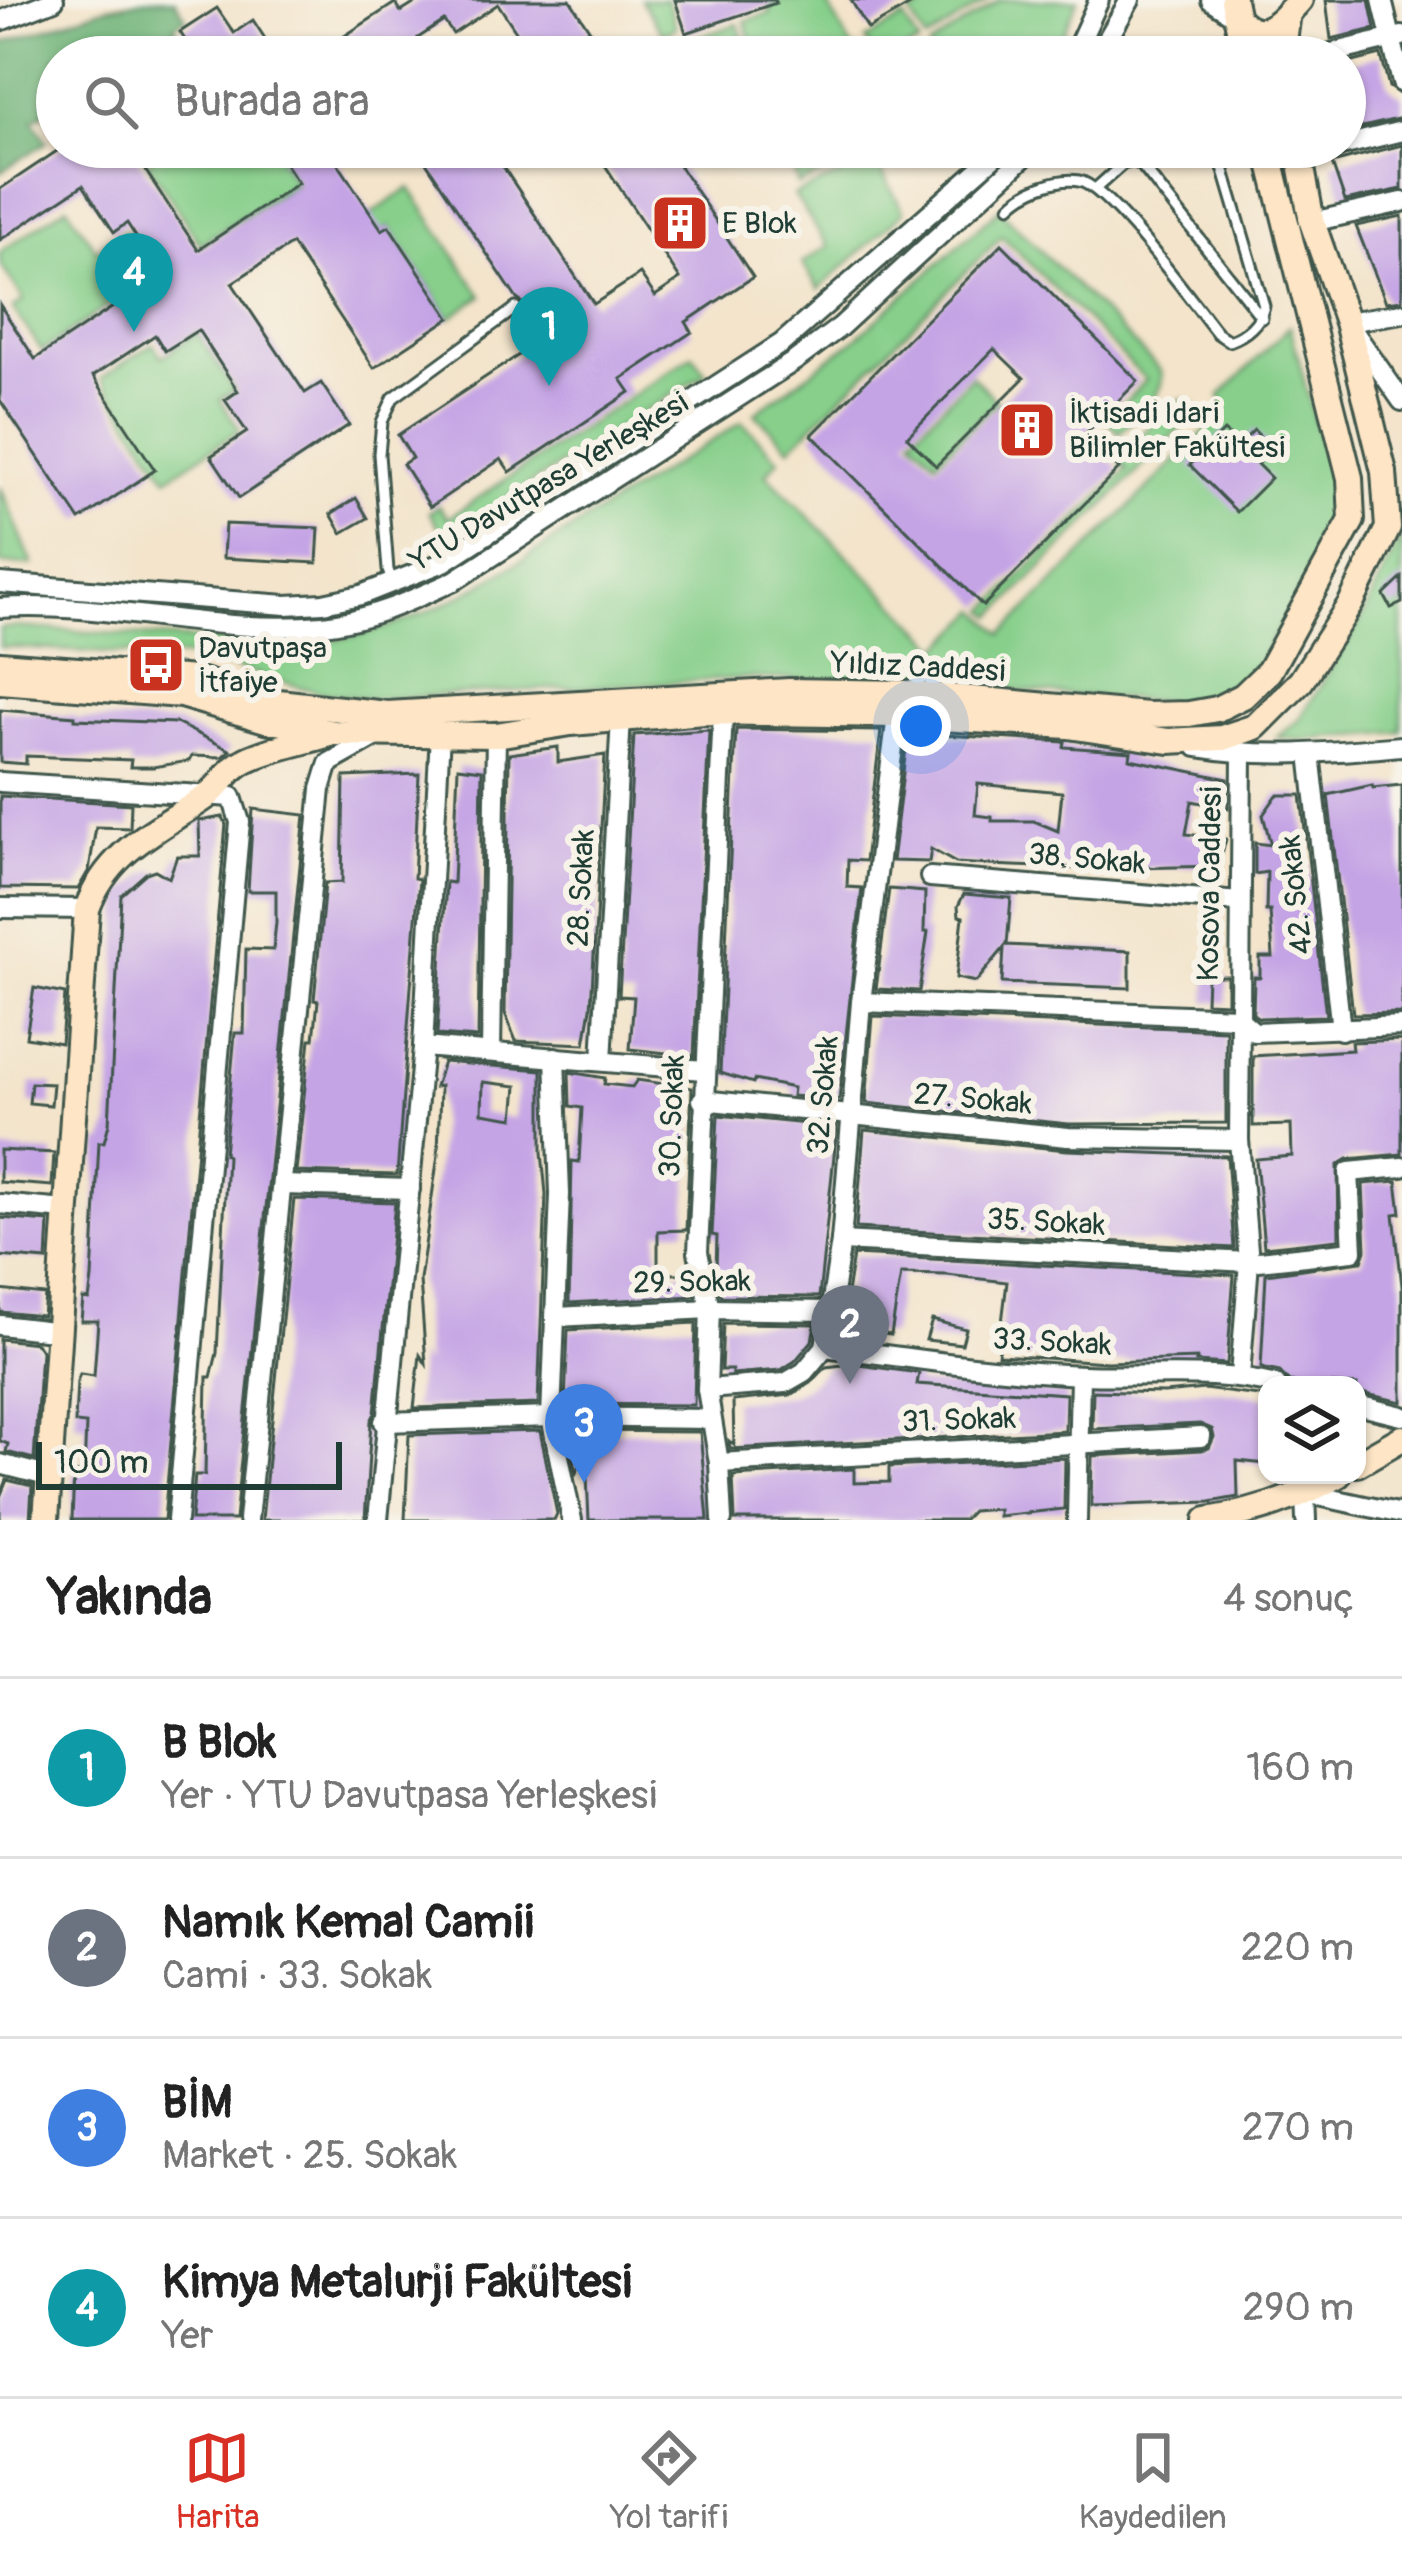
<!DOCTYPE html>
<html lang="tr">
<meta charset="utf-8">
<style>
body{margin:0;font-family:Pangolin,sans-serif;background:#f6f6f6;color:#222}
.controls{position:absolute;right:36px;bottom:36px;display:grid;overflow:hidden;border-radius:24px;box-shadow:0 3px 9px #0004}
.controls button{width:108px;height:108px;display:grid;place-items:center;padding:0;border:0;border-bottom:3px solid #e0e0e0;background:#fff;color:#222;font:60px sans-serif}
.scale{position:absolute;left:36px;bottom:30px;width:306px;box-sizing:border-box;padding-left:12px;border:6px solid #1f3d34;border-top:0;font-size:33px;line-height:42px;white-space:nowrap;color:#1f3d34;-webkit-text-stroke:9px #f7f3e8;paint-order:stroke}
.you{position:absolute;left:921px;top:726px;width:42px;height:42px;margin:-30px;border:9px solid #fff;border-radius:50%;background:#1a73e8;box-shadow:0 0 0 18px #1a73e833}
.badge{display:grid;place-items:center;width:78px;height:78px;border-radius:50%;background:#d93025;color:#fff;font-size:39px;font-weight:700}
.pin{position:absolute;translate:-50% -99px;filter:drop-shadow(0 3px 6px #0008)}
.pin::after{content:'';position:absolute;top:63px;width:42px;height:36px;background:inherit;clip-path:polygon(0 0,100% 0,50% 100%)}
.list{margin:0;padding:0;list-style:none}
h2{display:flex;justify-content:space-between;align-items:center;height:156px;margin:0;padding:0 48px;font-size:51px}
h2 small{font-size:39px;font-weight:400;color:#767676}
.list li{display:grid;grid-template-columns:78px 1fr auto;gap:36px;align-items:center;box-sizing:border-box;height:180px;padding:0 48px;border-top:3px solid #e0e0e0}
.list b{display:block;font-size:45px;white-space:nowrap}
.list p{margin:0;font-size:39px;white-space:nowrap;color:#767676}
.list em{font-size:39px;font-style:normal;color:#767676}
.icon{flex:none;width:66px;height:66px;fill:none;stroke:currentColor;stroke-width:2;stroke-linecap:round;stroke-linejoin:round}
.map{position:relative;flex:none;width:1402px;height:1520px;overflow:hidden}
.search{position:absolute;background:#fff;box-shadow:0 3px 9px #0004;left:36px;right:36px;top:36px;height:132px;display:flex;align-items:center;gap:30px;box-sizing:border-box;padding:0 42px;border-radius:66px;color:#767676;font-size:45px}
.sheet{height:876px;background:#fff}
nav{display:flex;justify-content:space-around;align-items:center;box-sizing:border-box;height:168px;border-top:3px solid #e0e0e0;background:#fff;font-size:33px;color:#767676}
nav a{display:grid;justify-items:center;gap:6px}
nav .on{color:#d93025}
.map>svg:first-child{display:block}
.green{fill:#87cf8b;stroke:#538660;stroke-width:3}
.forest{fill:#6db277;stroke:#467856;stroke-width:3}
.building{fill:#c5a4e5;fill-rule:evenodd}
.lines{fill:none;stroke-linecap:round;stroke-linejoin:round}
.lane-casing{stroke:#3f564b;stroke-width:15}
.street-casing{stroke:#3f564b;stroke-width:24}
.secondary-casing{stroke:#3f564b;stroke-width:30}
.lane{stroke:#fff;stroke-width:9}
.street{stroke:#fff;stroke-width:18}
.secondary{stroke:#fde5c5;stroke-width:24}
.labels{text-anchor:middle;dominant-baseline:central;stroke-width:12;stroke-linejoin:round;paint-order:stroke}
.poi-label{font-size:30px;fill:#1f3d34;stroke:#f7f3e8;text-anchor:start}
.street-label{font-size:30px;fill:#1f3d34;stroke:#f7f3e8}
</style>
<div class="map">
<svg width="1402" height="1520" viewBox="0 0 1402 1520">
<rect width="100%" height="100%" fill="#f7f3e8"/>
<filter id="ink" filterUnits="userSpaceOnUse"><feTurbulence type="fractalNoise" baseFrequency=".00833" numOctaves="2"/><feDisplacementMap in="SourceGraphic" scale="24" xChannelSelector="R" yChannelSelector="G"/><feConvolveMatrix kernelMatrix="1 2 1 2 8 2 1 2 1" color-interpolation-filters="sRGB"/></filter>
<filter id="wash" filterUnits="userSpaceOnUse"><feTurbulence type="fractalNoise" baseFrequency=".004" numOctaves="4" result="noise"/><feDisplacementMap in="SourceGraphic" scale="48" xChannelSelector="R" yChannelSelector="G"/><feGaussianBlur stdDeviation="2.7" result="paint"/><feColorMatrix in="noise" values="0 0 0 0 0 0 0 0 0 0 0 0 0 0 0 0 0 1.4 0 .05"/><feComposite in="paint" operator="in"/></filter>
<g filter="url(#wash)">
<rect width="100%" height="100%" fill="#f3e4cb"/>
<g class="green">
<polygon points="641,0 667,0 676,27 663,34"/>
<polygon points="768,0 825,0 857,57 757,57 745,21 771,13"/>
<polygon points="937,0 988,0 926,41 911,14"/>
<polygon points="1000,0 1078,0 1052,57 934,57 929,47"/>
<polygon points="904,18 919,44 889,57 875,57 866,40"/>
<polygon points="738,24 749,57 708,57 695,38"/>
<polygon points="170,147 272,147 295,183 200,244 147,162"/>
<polygon points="786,147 863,147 868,155 798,185"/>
<polygon points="875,160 904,212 819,289 802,263 828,246 794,195"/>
<polygon points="410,188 482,296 450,318 389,226 369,239 359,222"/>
<polygon points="67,206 96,250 126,230 155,274 42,351 13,308 24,300 0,264 0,252"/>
<path d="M999 209 1161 371C1167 396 1136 416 1119 433L1107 420 1146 380 1002 236 790 448 755 413 853 341Z"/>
<path d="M1290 326 1335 500V519L1329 538 1257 666C1236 688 1218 698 1189 703L910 683 750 678 372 699 317 692 204 658 0 647V628L18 627 285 646C401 640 475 590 570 530 628 494 685 458 742 422L779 459 766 474 940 648 979 610 1003 634 1220 416 1224 406 1220 396Z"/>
<polygon points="197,333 234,390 220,400 240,430 167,478 101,378 153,344 162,357"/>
<polygon points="693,355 706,373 446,537 429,512 439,506 448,518"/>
<polygon points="972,376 997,401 936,461 912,437"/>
<polygon points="1183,400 1194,404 1194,415 994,616 987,610 1127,469 1118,459 1171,405"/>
<polygon points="0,486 33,565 0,564"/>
<polygon points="1402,535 1402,732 1300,740 1277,737 1299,720 1359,624"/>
</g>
<polygon class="forest" points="145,0 175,0 186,18 174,26 189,55 57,57 57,105 33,120 47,142 0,172 0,44 104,8"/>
<g id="blocks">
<g class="building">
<polygon points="420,0 570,0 607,57 533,57 498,4 453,34 444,21 418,38 431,57 356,57 343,37 395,3 401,12"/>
<polygon points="675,0 775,0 776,3 686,33"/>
<polygon points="851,0 919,0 868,29"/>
<polygon points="1326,0 1369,0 1375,29 1331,39"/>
<polygon points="217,8 234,33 253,20 277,57 196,57 180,32"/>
<polygon points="1381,55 1389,87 1402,96 1402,118 1345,131 1345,64"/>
<polygon points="1402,145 1402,189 1345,201 1332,163"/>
<polygon points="63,147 130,147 198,250 298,183 274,147 327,147 382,230 389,226 450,318 374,368 292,244 232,283 305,393 321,383 349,425 239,498 211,456 247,432 225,400 238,391 198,330 165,351 155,335 93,376 155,470 80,520 0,400 0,305 35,359 161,275 127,223 114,232 83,185 0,240 0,189"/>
<polygon points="416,147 490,147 594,304 640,274 655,296 680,279 593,147 667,147 753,277 686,322 692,332 621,379 630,392 510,472 501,459 430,507 403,464 412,458 398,435 543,339 524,304 517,299"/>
<polygon points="1402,216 1402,300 1386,302 1356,226"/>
<path d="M1002 244 1138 381 1085 434 1119 469 983 606 812 435ZM994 349 1024 378 936 466 907 437Z"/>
<polygon points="1254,430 1272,449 1257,464 1271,478 1237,512 1190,465 1224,431 1239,445"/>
<polygon points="356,498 368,518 342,533 331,514"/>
<polygon points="225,524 319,528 317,563 223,558"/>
<polygon points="1402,578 1402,603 1391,608 1384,595"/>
<polygon points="0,710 75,716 75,719 176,723 230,750 222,757 192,756 189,761 153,767 130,767 131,760 26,756 26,764 0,762"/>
<polygon points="736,729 881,731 865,861 848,860 847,887 862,888 839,1100 792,1096 793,1088 754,1080 753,1083 720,1073"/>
<polygon points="709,730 694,1056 630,1049 634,997 619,996 634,735"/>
<path d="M908 733 1065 742 1064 747 1131 752 1130 759 1228 779V808L1192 801 1186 834 1226 839 1219 866 1133 868V871L990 865 956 863 931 849 929 862 892 861ZM978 784 1062 792 1058 831 1034 821H992V817L975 815Z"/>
<polygon points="558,747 558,762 605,755 591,1008 585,1044 516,1041 505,1013 509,754"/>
<polygon points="458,767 482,770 478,1038 437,1035 446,882 453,883"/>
<polygon points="419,774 414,878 419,879 397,1175 296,1172 310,1039 314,1039 318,1001 314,1000 325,883 342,882 344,777"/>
<polygon points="1372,785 1373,788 1402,785 1402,1013 1353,1014 1328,795"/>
<polygon points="1277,795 1301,795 1326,1016 1259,1018 1253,1014 1254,977 1260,977 1260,957 1273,957 1270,911 1266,911 1267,872 1255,874 1255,843 1271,845 1263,815"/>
<polygon points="0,796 131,804 130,828 96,827 89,870 78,889 0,888"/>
<polygon points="253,809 305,815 235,1520 191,1520 195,1475 205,1475 207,1377 211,1377 217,1353 227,1156 224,1154 235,1033 244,1033 246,949 273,950 276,923 276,891 248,891"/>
<polygon points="223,817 226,824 164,1520 72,1520 74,1473 84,1473 86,1424 75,1423 77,1381 80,1374 94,1376 98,1321 81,1321 83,1299 89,1300 92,1278 99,1142 104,1142 109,1124 121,895 146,873 155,870 169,878 177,856 200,856 199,821"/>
<polygon points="889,889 925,892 924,932 928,932 919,991 876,989"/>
<polygon points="964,894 1011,898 1007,945 1130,951 1130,988 1002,983 1004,948 976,982 956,978 963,917 959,916 958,906"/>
<polygon points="1207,976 1227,976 1227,1003 1206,1002"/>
<polygon points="34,988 65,994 61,1043 26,1037"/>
<polygon points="873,1016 1226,1030 1226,1123 1069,1124 866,1103"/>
<polygon points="1402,1040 1402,1154 1348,1159 1338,1165 1339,1239 1264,1247 1256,1159 1292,1156 1291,1125 1253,1126 1253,1056 1352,1050 1351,1042"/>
<path d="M443 1062 542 1070V1152L546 1194 538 1404 414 1408 420 1355 426 1364 420 1280 438 1155 440 1086 435 1087ZM483 1082 517 1086 514 1118 482 1113Z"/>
<polygon points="569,1072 605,1078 604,1084 632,1087 637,1080 692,1088 686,1230 658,1231 658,1275 689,1273 694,1296 569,1303 572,1161 579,1162 582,1108 570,1106"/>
<polygon points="31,1083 53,1084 51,1105 29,1103"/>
<polygon points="718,1115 837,1127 819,1297 721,1296 716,1271 717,1236 712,1235"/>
<polygon points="864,1130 1067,1150 1227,1156 1234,1248 856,1228"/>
<polygon points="0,1150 54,1153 52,1186 0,1182"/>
<polygon points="1397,1181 1401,1213 1394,1214 1402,1286 1402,1402 1357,1392 1357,1385 1289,1382 1280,1372 1261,1368 1266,1274 1362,1261 1366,1250 1363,1184"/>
<polygon points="294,1199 395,1202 375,1413 371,1421 365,1520 262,1520"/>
<polygon points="0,1218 49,1222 47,1260 0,1256"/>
<polygon points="853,1255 1234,1275 1227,1364 1196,1362 1197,1359 1107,1362 998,1355 1007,1282 947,1275 901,1274 891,1335 849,1330 851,1300 846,1300"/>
<polygon points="0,1290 45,1295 43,1316 0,1312"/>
<polygon points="932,1320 966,1329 962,1344 926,1340"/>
<polygon points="696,1323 694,1405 565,1404 568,1330"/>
<polygon points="723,1323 815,1324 812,1341 795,1361 781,1370 732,1374 732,1370 721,1370"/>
<polygon points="0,1339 36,1343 41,1351 34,1459 6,1452 8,1444 0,1441"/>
<polygon points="851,1364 919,1373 917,1384 1066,1394 1065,1431 730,1449 729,1441 734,1445 733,1401 791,1395 811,1383 826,1367"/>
<polygon points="1204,1389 1267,1397 1267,1464 1237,1461 1238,1497 1210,1502 1091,1506 1092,1456 1202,1450 1209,1448 1214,1437 1212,1429 1200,1424 1092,1429 1093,1391 1164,1393"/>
<polygon points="540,1431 557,1514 554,1520 405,1520 409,1435"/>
<polygon points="568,1431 700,1432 708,1520 589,1520 586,1454 576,1473"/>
<polygon points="1065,1458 1064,1509 998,1516 998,1509 972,1511 963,1520 735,1520 733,1476 854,1469 854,1483 889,1482 889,1467"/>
<polygon points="7,1480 32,1486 30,1520 0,1520 0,1497"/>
</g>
</g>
</g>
<g filter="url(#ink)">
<use href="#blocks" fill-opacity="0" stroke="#3f564b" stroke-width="3"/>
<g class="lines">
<defs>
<g id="lane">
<polyline points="1185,45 1189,57"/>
<polyline points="1095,189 1123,164 1134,161 1142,166 1262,318"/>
<path d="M1010 206C1024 191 1057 177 1079 181 1109 186 1194 304 1217 333L1229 341C1246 335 1260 323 1264 306L1217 147"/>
<polyline points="393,584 388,570 379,454 382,422 393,398 516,308"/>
</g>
<g id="street">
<polyline points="1211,0 1236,17"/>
<polyline points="1382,0 1402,83"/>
<polyline points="0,21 54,0"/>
<polyline points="1073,57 1099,0"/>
<polyline points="1097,57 1130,0"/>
<polyline points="1315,57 1402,36"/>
<polyline points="1345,145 1402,131"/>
<polyline points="1300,157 1339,147"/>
<polyline points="1312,222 1402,202"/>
<polyline points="1402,313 1347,322 1402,401"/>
<polyline points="0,583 286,605 323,603 361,595 444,562 782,343 1005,147"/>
<path d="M0 608C107 601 216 635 323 625 370 620 412 600 454 581L796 360 840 327 1035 147"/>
<path d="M1197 747C1265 759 1334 752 1402 746"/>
<polyline points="1310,753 1341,1030"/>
<polyline points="0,782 232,797 240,822 177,1520"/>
<polyline points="930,877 1240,902"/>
<polyline points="0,908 87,909"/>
<polyline points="861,1002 1237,1017 1254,1032 1402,1026"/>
<polyline points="423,1047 704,1070"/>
<polyline points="491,1052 496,735"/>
<polyline points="555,1057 560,1194 551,1417 572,1520"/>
<polyline points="602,1061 621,718"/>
<polyline points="702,1100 1068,1137 1239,1140"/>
<polyline points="284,1185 410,1189"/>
<polyline points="0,1204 65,1210"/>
<polyline points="841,1241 1249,1262 1353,1251 1349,1172 1402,1167"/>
<polyline points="557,1317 710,1309 829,1311"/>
<polyline points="0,1325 61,1332"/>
<path d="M825 1347C911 1358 996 1371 1083 1375 1147 1378 1214 1369 1276 1385"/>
<polyline points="1240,1376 1249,1262 1239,1140 1242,752"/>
<polyline points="707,1389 785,1383 804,1372 825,1347 841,1241 861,1002 897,715"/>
<polyline points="1357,1405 1402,1416"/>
<polyline points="384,1422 551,1417 711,1419"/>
<polyline points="719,1463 1201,1437"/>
<polyline points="0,1464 47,1476"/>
<polyline points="248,1520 321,789 329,763 377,736"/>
<polyline points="378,1520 423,1047 440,734"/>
<polyline points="722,1520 719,1463 707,1389 710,1309 698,1252 723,712"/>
<polyline points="1077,1520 1080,1375"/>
<polyline points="1306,1520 1305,1493 1402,1514"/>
</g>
<g id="secondary">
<polyline points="1233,0 1245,57"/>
<path d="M1236 17C1262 46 1281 21 1300 0"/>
<polyline points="1282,57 1288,12"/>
<polyline points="0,664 196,679 269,701 387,714 789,691 906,693 1147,715 1189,714 1217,709 1243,696 1269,671 1352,520 1350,478 1267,147"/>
<polyline points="0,681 181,695 266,720 334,733 496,735 571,723 704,712 897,715 1068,726 1169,741 1222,738 1255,727 1301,681 1351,603 1388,528 1384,472 1347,322 1312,222 1298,147"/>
<polyline points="1357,1464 1402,1438"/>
<path d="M46 1520 87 909C108 850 158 830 206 797 222 785 227 769 246 760 271 748 300 743 327 735"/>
<path d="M1207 1520C1255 1513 1296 1499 1338 1475"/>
</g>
</defs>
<use href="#lane" class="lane-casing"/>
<use href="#street" class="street-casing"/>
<use href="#secondary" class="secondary-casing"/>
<use href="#lane" class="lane"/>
<use href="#street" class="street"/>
<use href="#secondary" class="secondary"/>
</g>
</g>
<defs>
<symbol id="building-square" viewBox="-11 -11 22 22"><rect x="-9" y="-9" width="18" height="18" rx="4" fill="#c8321e" stroke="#f7f3e8"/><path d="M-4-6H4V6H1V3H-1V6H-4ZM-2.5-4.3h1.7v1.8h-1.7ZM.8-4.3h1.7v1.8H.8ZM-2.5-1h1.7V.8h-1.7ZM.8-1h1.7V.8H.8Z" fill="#fff"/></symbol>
<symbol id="bus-square" viewBox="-11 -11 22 22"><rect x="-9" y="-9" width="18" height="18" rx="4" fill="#c8321e" stroke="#f7f3e8"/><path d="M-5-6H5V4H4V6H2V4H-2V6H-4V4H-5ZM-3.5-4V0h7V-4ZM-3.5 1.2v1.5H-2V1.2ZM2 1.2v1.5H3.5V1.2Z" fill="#fff"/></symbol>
</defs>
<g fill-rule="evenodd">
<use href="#building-square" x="647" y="190" width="66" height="66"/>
<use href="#building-square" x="994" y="397" width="66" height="66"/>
<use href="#bus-square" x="123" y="632" width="66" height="66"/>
</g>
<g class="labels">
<g class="poi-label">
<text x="722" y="223">E Blok</text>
<text x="1069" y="413">İktisadi Idari<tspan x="1069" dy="34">Bilimler Fakültesi</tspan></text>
<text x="198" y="648">Davutpaşa<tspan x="198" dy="34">İtfaiye</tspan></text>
</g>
<g class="street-label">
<text transform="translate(549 482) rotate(-31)">YTU Davutpasa Yerleşkesi</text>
<text transform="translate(918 667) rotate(3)">Yıldız Caddesi</text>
<text transform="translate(1087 859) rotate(5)">38. Sokak</text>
<text transform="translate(1210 884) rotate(-89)">Kosova Caddesi</text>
<text transform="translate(581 888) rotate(-87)">28. Sokak</text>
<text transform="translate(1296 895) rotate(-96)">42. Sokak</text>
<text transform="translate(823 1095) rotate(-85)">32. Sokak</text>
<text transform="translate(973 1099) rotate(5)">27. Sokak</text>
<text transform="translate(672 1116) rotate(-88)">30. Sokak</text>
<text transform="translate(1046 1222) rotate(3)">35. Sokak</text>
<text transform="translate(692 1282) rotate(-1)">29. Sokak</text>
<text transform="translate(1052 1342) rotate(3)">33. Sokak</text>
<text transform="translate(959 1420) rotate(-2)">31. Sokak</text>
</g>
</g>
</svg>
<div class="controls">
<button><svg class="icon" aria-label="layers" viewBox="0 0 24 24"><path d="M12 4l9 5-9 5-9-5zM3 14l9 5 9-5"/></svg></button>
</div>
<div class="scale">100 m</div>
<div class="you"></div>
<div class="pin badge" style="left:549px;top:386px;background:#0f9aa8">1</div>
<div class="pin badge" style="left:850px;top:1384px;background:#6b7280">2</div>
<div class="pin badge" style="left:584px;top:1483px;background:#3f7fe0">3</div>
<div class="pin badge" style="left:134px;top:332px;background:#0f9aa8">4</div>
<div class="search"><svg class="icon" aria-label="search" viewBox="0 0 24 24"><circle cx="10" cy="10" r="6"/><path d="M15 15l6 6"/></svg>Burada ara</div>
</div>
<section class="sheet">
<h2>Yakında<small>4 sonuç</small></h2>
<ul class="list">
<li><span class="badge" style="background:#0f9aa8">1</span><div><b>B Blok</b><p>Yer · YTU Davutpasa Yerleşkesi</p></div><em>160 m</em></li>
<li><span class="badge" style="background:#6b7280">2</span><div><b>Namık Kemal Camii</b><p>Cami · 33. Sokak</p></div><em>220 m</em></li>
<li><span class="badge" style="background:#3f7fe0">3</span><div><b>BİM</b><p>Market · 25. Sokak</p></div><em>270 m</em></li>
<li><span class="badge" style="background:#0f9aa8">4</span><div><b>Kimya Metalurji Fakültesi</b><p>Yer</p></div><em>290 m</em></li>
</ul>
</section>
<nav>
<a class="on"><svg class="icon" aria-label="map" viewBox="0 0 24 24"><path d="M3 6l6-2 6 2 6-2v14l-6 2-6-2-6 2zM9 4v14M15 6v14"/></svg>Harita</a>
<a><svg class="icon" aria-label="directions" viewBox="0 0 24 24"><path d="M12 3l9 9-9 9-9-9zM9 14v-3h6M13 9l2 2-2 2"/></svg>Yol tarifi</a>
<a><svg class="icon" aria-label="saved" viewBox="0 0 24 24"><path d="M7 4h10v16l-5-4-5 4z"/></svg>Kaydedilen</a>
</nav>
